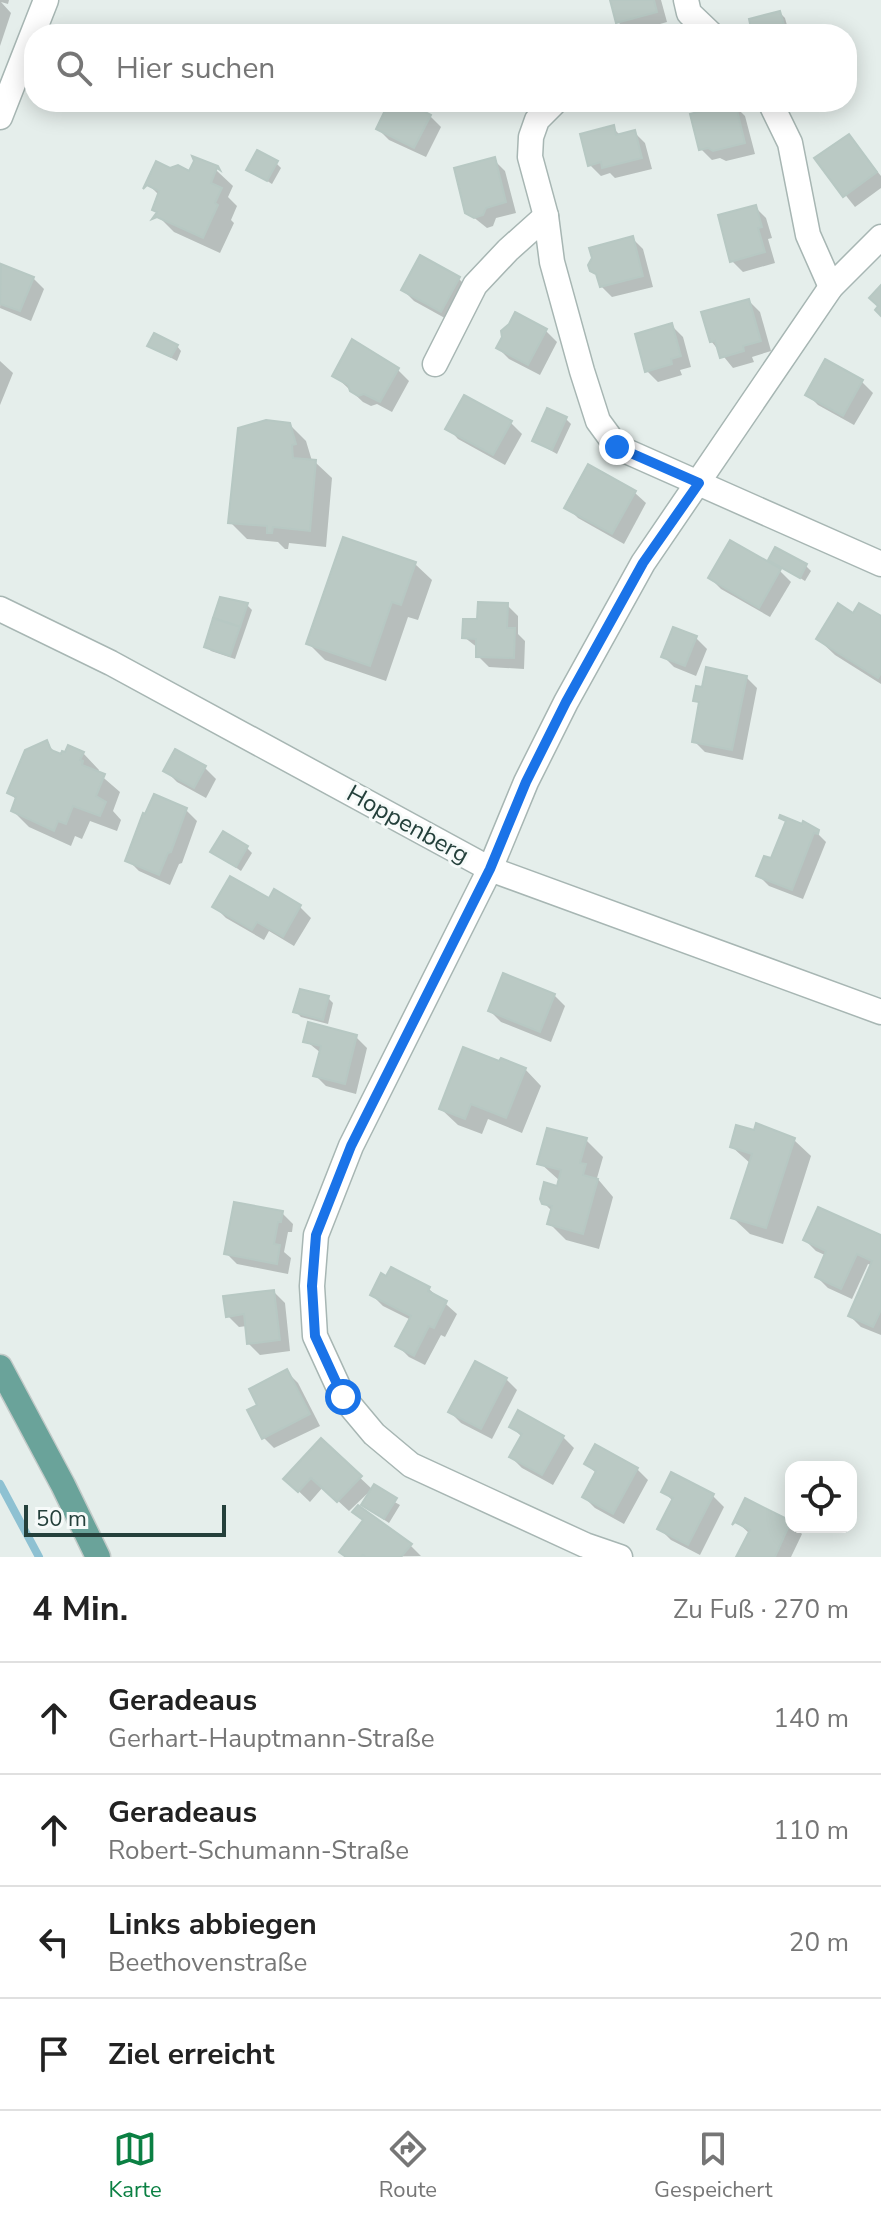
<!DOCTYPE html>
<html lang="de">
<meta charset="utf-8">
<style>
body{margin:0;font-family:"Nunito Sans",sans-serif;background:#f6f6f6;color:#222}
.controls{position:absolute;right:24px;bottom:24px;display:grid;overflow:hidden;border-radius:16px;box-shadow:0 4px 20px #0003}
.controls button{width:72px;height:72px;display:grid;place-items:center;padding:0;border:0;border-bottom:2px solid #e0e0e0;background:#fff;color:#222;font:40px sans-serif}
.scale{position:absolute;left:24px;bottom:20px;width:202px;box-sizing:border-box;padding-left:8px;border:4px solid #24403b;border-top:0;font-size:22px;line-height:28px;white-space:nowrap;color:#24403b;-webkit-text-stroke:6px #f6faf9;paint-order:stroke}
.stop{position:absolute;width:24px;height:24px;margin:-18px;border:6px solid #1a73e8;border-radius:50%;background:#fff}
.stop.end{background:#1a73e8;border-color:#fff;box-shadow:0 2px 8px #0008}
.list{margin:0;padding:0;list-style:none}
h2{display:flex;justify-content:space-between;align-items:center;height:104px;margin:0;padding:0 32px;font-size:34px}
h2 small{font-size:26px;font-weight:400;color:#767676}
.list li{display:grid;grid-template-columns:52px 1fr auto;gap:24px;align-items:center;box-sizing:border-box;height:112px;padding:0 32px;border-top:2px solid #e0e0e0}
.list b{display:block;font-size:30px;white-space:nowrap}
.list p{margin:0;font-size:26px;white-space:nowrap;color:#767676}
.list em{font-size:26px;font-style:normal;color:#767676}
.icon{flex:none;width:44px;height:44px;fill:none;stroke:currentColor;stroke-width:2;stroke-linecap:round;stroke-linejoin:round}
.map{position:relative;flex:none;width:881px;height:1557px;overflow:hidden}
.search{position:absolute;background:#fff;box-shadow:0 4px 20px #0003;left:24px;right:24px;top:24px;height:88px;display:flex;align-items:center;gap:20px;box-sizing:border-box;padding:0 28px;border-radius:32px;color:#767676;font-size:30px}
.sheet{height:552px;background:#fff}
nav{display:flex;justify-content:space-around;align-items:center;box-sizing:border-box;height:112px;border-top:2px solid #e0e0e0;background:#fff;font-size:22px;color:#767676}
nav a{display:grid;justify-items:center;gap:4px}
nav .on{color:#0b8043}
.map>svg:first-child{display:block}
.shadow{fill:#0003}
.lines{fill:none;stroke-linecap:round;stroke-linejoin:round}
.stream{stroke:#8ec1d2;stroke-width:8}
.building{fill:#bac9c4;stroke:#b7c8c3;stroke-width:2}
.minor-casing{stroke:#a7b6b3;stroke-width:27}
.major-casing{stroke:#c2cac8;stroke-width:27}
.minor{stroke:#fff;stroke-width:24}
.major{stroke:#6aa39a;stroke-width:24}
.route{stroke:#1a73e8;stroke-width:10}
.labels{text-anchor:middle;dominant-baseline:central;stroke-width:6;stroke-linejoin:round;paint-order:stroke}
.street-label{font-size:24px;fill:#24403b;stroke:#f6faf9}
</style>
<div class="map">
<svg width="881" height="1557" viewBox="0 0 881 1557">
<rect width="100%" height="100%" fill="#e5eeeb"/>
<g class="shadow">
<polygon points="0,0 9,0 8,4 1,2 11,13 0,46"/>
<polygon points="612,0 661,0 667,22 629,33 618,22"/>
<polygon points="780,13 785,18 788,29 769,34 754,32"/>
<polygon points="391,102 401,102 430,116 441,127 426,157 389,140 378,129"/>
<polygon points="799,102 817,102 804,107"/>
<polygon points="734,105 745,116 755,154 726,161 720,158 712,160 701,149 712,113"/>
<polygon points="613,128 621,136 634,132 645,143 652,169 615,178 610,173 601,176 590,165"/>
<polygon points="848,135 881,176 881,188 855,207 816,158"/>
<polygon points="494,160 505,171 516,213 496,218 493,226 487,228 467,212"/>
<polygon points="276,163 281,168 272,184 249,169"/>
<polygon points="170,170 190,174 216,170 233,186 228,197 237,206 231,220 234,223 220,253 174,232 157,215 160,196 148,184"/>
<polygon points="755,207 766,218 772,238 768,239 775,263 743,272 732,261"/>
<polygon points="632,238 643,249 653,287 612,297 601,286 599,277 592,270"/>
<polygon points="2,266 33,278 44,289 31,321 0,308"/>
<polygon points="459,279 470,290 452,322 414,301 403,290"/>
<polygon points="749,301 760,312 771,351 752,357 754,362 733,368 711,341"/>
<polygon points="516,315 546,331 557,342 540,375 509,359 498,348"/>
<polygon points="672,326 683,337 691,367 680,370 682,375 658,382 647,371"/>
<polygon points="150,346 177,346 181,351 177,361"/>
<polygon points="0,361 13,373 0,405"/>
<polygon points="385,363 398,370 409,381 392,412 377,404 371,406 363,402 334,375"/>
<polygon points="862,382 873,393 854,425 818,405 807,394"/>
<polygon points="465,397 511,423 522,434 505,465 458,439 448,428"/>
<polygon points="566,419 571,424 557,454 534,441"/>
<polygon points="289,424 306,441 312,461 315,462 332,478 326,547 289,543 288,549 285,549 278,542 247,539 230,522"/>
<polygon points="589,467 635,493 646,503 624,544 578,518 567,507"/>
<polygon points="770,559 806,566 811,571 805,581"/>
<polygon points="415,564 432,580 418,620 408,617 386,681 325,660 308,643"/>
<polygon points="780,571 791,582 770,617 721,589 710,578"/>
<polygon points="247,605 252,610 235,659 211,651 206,646"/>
<polygon points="507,605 518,616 518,634 525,641 524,669 489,667 478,656 478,648 464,637 479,621"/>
<polygon points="854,616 881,618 881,684 835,655 818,639"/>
<polygon points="696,638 707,649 696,676 674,667 663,656"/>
<polygon points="746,677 757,688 743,760 705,752 694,741 701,705 695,700 704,689"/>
<polygon points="46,743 59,756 83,753 99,770 98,773 120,792 113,811 121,820 117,831 90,821 82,839 75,836 71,846 29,827 13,811 17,800 9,793"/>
<polygon points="176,752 205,768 216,779 206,798 177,782 166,771"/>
<polygon points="186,810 197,821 182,863 179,864 170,885 139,871 128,860"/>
<polygon points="815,831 826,842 803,899 769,886 758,875 772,861"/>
<polygon points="247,848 252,853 241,871 213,852"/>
<polygon points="270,901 300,907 311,918 294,946 269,931 264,940 226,918 215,907"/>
<polygon points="554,995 565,1006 551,1042 501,1022 490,1011"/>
<polygon points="328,998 333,1003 328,1024 301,1017 296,1012"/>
<polygon points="356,1037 367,1048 356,1094 326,1086 315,1075 321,1053 306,1041"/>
<polygon points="500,1064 525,1069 541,1086 522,1133 488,1119 482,1134 458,1125 441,1109"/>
<polygon points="586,1140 603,1157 597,1178 613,1197 599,1249 566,1240 549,1223 552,1211 543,1202 559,1188 560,1181 540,1163"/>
<polygon points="794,1140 811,1156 783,1244 750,1234 733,1218 751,1164 732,1147"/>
<polygon points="282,1213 293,1224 292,1232 288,1232 284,1252 291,1258 288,1274 237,1264 226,1253"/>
<polygon points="881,1237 881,1335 861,1327 850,1316 872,1265 868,1264 852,1299 828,1288 817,1277 827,1256 816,1251 805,1240"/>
<polygon points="429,1289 457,1314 445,1337 441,1335 425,1365 409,1357 398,1346 411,1320 383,1306 372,1295"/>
<polygon points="274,1292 285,1303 290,1351 260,1355 249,1344 247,1326 239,1327 228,1316"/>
<polygon points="287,1372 298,1383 320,1426 274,1448 263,1437"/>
<polygon points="506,1379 517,1390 492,1439 461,1423 450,1412"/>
<polygon points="511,1426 563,1437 574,1448 553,1485 522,1468 511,1457 522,1437"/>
<polygon points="321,1441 373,1490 400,1505 389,1523 368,1509 371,1490 349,1511 323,1487 310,1502 286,1479"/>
<polygon points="587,1464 637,1469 648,1480 624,1524 595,1508 584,1497 597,1474"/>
<polygon points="672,1475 713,1496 724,1507 700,1555 671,1540 660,1529 674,1502 663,1491"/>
<polygon points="746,1501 791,1523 791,1527 795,1527 802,1534 791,1557 738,1557 750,1534 736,1521"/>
<polygon points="355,1512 410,1545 421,1556 347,1557 365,1522"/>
</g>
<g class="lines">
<polyline class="stream" points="0,1484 39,1557"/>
</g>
<g class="building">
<polygon points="610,0 654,0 657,12 616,23"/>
<polygon points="780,11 784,25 752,33 749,19"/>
<polygon points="389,102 405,102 431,115 414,148 376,129"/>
<polygon points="735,102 745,143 713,151 708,148 699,150 690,114 710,109 711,111"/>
<polygon points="614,125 616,135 635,130 642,158 602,168 601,162 588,166 580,134"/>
<polygon points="849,134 877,172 843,197 814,158"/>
<polygon points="257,150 278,161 267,181 246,170"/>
<polygon points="192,156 218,166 220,170 217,168 211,183 222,188 215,203 218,205 203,238 157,217 152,219 157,212 152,210 159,191 147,185 143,189 156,161 170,168 178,165 189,171 194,161"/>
<polygon points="495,157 506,202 486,208 483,215 474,218 465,213 454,168"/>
<polygon points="756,205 762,227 758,228 765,252 730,262 718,215"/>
<polygon points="633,236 643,276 600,287 596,274 590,271 588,265 592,258 589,248"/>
<polygon points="420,255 460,277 441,312 401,290"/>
<polygon points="1,264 34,277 20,311 0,304"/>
<polygon points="881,285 881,316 875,310 878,306 869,298"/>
<polygon points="749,299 761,341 743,346 744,351 720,358 715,341 710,342 701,312"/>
<polygon points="515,312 547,329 528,365 496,348 502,337 501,331 509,324"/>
<polygon points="672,323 681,356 671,359 672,364 645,372 635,334"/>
<polygon points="154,333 178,345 171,357 147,346"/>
<polygon points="352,339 399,368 380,402 364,394 358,396 350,391 348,385 332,376"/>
<polygon points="825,359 863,380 843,416 805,395"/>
<polygon points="464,395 512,421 493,455 445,429"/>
<polygon points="547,408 567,417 552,450 532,441"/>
<polygon points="266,420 290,423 296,444 292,445 293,458 316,460 310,531 273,527 272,533 267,533 267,526 228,523 238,428"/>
<polygon points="588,464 636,491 612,534 564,508"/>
<polygon points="343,537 416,562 401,605 392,602 370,666 306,644"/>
<polygon points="730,540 781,569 759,608 708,578"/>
<polygon points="775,547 807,564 800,578 768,560"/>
<polygon points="220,597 248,603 240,627 213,618"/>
<polygon points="478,602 508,603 507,628 515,628 514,658 476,657 476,639 462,638 463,619 477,619"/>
<polygon points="838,603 853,613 859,603 881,616 881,673 878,678 816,639"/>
<polygon points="213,618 240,627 230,656 204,647"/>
<polygon points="673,627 697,636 685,666 661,657"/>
<polygon points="706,667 747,676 732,750 692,742 699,702 693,701 696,686 702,687"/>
<polygon points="47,740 51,750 61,754 62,751 65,752 68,745 84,752 80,760 83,761 82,765 105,774 96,796 106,802 100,816 73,806 66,824 58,821 54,831 11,811 16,797 7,793 25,750"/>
<polygon points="175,749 206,766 194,788 163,771"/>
<polygon points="154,794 187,808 171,852 168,853 159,875 125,861 143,813 145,814"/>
<polygon points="780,815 802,824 803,821 819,830 818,834 814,833 792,890 756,876 764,856 771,858 786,821 779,818"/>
<polygon points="223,831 248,846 236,867 210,852"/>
<polygon points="230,876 269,898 274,889 301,905 283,937 257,922 252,930 212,907"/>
<polygon points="503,973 555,994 540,1032 488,1011"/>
<polygon points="300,989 329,996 323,1020 293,1012"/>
<polygon points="308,1022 357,1035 345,1084 313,1076 321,1046 303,1042"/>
<polygon points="463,1047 499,1061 501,1058 526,1068 506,1118 471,1104 465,1119 439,1109"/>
<polygon points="756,1123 795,1138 766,1228 731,1218 752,1154 730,1147 736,1125 754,1130"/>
<polygon points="547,1128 587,1138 580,1163 586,1164 583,1175 598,1179 583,1234 547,1224 552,1206 542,1204 540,1199 544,1182 557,1186 561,1170 537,1164"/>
<polygon points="234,1202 283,1211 281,1222 278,1222 274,1244 280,1245 277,1264 224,1254"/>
<polygon points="818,1207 881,1235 881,1310 873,1327 848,1316 872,1261 857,1254 841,1289 815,1277 826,1251 803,1240"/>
<polygon points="391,1267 430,1287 428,1291 447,1301 434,1328 429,1326 414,1356 395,1346 411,1316 370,1295 381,1273 386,1276"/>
<polygon points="274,1290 280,1340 247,1344 244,1314 226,1317 223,1296"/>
<polygon points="475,1361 507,1378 481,1429 448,1412"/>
<polygon points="287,1369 310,1414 262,1439 247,1410 257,1405 249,1389"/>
<polygon points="518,1410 564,1436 542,1475 509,1457 522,1434 509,1427"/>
<polygon points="321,1438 362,1476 337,1502 311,1478 298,1492 283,1479"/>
<polygon points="595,1444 638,1468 613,1514 582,1497 596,1471 584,1464"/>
<polygon points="671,1472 714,1494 688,1545 657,1529 673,1498 661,1492"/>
<polygon points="374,1484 397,1498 384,1519 361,1505"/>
<polygon points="745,1498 791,1521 775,1557 736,1557 750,1530 735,1522 732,1525"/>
<polygon points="358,1505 412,1544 401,1557 366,1557 363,1555 361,1557 346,1557 339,1552 363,1520 352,1512"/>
</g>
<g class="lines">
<defs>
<g id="minor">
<polyline points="686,0 689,13 711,34"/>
<polyline points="555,102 537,120 531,137 530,157 546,216 552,262 582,371 598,421 617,447 881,564"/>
<polyline points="770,102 790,143 808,235 831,287"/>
<polyline points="0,117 46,0"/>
<polyline points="435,364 475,285 508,250 546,216"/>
<polyline points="0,609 111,663 490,869 881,1012"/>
<polyline points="620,1557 585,1545 411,1465 374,1434 343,1397 315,1336 312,1286 316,1235 351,1146 490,869 526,782 566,702 643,563 831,287 881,237"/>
</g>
<polyline id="major" points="0,1367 63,1485 98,1557"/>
</defs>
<use href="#minor" class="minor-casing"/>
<use href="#major" class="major-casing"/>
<use href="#minor" class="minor"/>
<use href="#major" class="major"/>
</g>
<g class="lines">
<polyline class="route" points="343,1397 315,1336 312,1286 316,1235 351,1146 490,869 526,782 566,702 643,563 699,483 617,447"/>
</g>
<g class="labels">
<g class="street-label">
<text transform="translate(408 824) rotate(29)">Hoppenberg</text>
</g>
</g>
</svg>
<div class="controls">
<button><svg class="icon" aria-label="locate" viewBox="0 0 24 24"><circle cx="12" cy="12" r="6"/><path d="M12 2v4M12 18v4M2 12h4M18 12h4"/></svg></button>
</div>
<div class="scale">50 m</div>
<div class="stop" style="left:343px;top:1397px"></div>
<div class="stop end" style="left:617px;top:447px"></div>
<div class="search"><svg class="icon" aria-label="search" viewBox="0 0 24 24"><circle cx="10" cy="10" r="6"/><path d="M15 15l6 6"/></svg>Hier suchen</div>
</div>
<section class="sheet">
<h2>4 Min.<small>Zu Fuß · 270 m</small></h2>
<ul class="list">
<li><svg class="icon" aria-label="ahead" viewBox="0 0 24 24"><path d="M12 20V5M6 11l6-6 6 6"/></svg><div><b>Geradeaus</b><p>Gerhart-Hauptmann-Straße</p></div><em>140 m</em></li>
<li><svg class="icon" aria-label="ahead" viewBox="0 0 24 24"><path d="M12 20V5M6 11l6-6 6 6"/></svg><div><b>Geradeaus</b><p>Robert-Schumann-Straße</p></div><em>110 m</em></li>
<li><svg class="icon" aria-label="left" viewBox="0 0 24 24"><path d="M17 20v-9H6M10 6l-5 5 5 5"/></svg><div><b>Links abbiegen</b><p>Beethovenstraße</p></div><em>20 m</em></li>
<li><svg class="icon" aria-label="arrive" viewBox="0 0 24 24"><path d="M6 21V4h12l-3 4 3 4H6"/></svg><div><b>Ziel erreicht</b></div></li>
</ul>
</section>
<nav>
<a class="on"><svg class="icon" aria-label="map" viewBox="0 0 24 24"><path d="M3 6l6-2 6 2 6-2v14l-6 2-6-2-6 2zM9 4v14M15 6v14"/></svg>Karte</a>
<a><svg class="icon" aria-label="directions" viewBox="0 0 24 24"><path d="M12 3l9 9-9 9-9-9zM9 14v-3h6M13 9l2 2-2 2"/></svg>Route</a>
<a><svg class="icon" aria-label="saved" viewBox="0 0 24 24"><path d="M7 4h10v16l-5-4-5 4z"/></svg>Gespeichert</a>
</nav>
